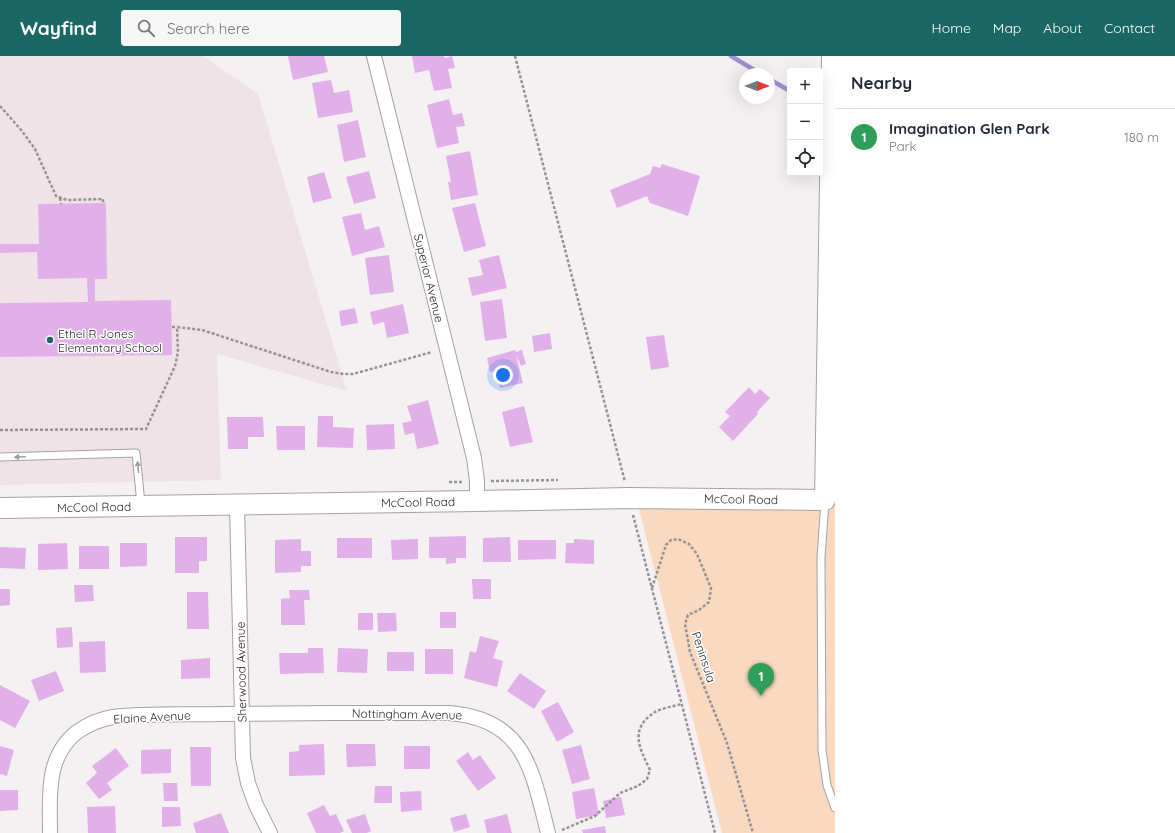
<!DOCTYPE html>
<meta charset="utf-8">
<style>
body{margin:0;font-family:Quicksand,sans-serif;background:#f6f6f7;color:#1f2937}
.controls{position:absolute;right:12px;top:12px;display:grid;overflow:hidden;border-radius:4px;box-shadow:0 4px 16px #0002}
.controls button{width:36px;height:36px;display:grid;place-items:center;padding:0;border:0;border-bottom:1px solid #e0e1e3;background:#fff;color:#1f2937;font:20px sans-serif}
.compass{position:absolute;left:739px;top:12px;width:36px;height:36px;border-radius:50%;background:#fff;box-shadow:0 4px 16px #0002;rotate:90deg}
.you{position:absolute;left:503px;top:319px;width:14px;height:14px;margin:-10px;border:3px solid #fff;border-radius:50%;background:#1a73e8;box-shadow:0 0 0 6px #1a73e833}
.badge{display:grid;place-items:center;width:26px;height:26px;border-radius:50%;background:#1a6764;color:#fff;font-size:13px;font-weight:700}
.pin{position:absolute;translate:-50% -33px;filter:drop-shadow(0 1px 2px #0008)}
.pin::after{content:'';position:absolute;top:21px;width:14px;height:12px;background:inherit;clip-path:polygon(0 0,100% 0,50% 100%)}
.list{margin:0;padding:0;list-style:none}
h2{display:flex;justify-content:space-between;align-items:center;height:52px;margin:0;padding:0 16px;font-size:17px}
h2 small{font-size:13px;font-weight:400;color:#747a83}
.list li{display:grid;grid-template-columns:26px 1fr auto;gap:12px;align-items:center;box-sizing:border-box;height:56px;padding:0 16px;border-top:1px solid #e0e1e3}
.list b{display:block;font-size:15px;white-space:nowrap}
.list p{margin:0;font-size:13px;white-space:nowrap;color:#747a83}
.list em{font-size:13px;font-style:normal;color:#747a83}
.icon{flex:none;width:22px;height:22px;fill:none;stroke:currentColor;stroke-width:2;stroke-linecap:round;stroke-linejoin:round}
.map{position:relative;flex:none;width:835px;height:777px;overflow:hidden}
header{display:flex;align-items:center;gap:24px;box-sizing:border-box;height:56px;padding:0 20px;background:#1a6764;color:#fff}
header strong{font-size:19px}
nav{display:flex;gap:22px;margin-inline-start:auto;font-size:14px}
.search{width:280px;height:36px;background:#f6f6f7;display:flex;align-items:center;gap:10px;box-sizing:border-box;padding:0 14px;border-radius:4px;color:#747a83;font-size:15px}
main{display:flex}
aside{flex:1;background:#fff}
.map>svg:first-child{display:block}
.built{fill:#efe3e7}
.green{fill:#f9d9bf}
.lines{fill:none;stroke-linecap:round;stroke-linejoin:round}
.stream{stroke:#9b93d2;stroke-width:4.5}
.building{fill:#e1b0e8}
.lane-casing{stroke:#a5a1a2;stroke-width:9}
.street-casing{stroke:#a5a1a2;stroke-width:16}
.secondary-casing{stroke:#a5a1a2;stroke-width:22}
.path{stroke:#959294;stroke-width:2.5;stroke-dasharray:3 2;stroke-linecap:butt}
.lane{stroke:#fff;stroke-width:7}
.street{stroke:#fff;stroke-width:14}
.secondary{stroke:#fff;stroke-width:20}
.oneway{fill:#a09fa0}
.poi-dot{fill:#1a6764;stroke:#fff;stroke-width:1.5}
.labels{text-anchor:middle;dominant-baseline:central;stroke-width:3;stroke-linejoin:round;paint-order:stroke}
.street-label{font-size:12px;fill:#2b2a2b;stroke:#fff}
.poi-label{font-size:12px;fill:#2b2a2b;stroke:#fff;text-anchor:start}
</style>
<header>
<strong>Wayfind</strong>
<div class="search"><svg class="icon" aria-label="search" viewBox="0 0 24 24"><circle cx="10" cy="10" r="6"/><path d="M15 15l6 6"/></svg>Search here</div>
<nav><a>Home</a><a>Map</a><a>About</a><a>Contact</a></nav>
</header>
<main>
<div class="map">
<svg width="835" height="777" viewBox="0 0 835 777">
<rect width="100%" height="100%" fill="#f5f1f3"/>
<polygon class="built" points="0,0 203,0 258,38 347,335 217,298 221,424 0,429"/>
<polygon class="green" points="835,448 835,777 722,777 638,449"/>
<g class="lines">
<g class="stream">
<polyline points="731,0 761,18"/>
<polyline points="769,23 790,35"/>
</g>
</g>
<g class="building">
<polygon points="288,0 324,0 328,16 293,24"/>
<polygon points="412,0 444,0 445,2 452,0 455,12 448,13 452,32 434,35 429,14 415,17"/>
<polygon points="331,24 334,37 349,34 353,56 318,62 312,27"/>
<polygon points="449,43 453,59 462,57 465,70 456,71 459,87 437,92 427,49"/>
<polygon points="358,64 366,101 344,106 337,69"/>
<polygon points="470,95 478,139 451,144 448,126 451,126 446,100"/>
<polygon points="662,108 700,120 688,160 650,147 647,140 617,152 610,134 650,118 653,110 660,112"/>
<polygon points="369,115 376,142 354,148 346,121"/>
<polygon points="324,116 332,142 313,147 307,121"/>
<polygon points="106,147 107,223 95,223 95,245 171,244 172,299 0,301 0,247 88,246 87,222 38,223 37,196 0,197 0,188 39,188 38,148"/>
<polygon points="475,147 486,190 464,196 452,152"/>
<polygon points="361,157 365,174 379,170 385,191 352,200 342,161"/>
<polygon points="389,199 394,236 370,239 365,202"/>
<polygon points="499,199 507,232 472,240 468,222 483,219 479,204"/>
<polygon points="502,243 507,282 485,285 480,246"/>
<polygon points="403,248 409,277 387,282 384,266 373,269 370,256"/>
<polygon points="355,252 358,267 341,270 339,255"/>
<polygon points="550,277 552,293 534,296 532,280"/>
<polygon points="664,279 669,311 651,314 646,281"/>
<polygon points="515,294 516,296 522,294 526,308 521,310 516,299 523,327 500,332 496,315 490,316 487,302"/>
<polygon points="749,331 755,338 760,333 770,342 757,356 758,358 733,385 719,371 730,360 725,356"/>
<polygon points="428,344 439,388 417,393 414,377 405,379 402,367 412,365 407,350"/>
<polygon points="524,350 533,386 510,391 502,356"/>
<polygon points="318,360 333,360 333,371 354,372 353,392 317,391"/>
<polygon points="227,361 263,361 264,381 248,381 248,393 228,393"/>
<polygon points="394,368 395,393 367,394 366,369"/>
<polygon points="276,370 305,370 305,394 277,394"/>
<polygon points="466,480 466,502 456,502 456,507 446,508 446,502 429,502 429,481"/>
<polygon points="175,481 207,481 207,505 199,505 199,517 175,517"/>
<polygon points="510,481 511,506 483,506 483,482"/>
<rect x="337" y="482" width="35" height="20"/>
<polygon points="301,483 301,495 311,495 311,510 301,510 301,516 275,517 275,484"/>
<polygon points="418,483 418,503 392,504 391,484"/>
<polygon points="574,483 594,484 594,508 565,507 566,487 574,487"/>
<polygon points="518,484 556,484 556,503 518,504"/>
<polygon points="67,487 68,513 38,514 38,488"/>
<polygon points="120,487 147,487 147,510 120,511"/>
<rect x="79" y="490" width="30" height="23"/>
<polygon points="0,491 26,492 25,513 0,512"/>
<polygon points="472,523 491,523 491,543 473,543"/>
<polygon points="74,529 93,529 94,545 75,546"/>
<polygon points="0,533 10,533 10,549 0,550"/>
<polygon points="289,534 309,534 310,544 304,544 305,569 281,569 281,543 290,542"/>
<polygon points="187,536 208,536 209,573 187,573"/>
<rect x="440" y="556" width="16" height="16"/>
<rect x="358" y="557" width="15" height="17"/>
<polygon points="377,557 396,557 397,575 378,576"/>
<polygon points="72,571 73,591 57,592 56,572"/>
<polygon points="480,580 499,585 493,602 503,605 497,631 464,622 470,595 476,597"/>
<polygon points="105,585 106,616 80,617 79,586"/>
<polygon points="308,592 323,592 324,617 280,618 279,597 308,597"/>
<polygon points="338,592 368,593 367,617 337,616"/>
<rect x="425" y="593" width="28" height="25"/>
<rect x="387" y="596" width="27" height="19"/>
<polygon points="210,602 210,622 181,623 181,604"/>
<polygon points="56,615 64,635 39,645 31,624"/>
<polygon points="520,617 546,635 534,653 507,635"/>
<polygon points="0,629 30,645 15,672 0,664"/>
<polygon points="558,646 574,676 557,686 541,655"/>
<polygon points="324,688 325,719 289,720 289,696 299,695 299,689"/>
<polygon points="346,688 375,688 376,710 347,711"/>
<polygon points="581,689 590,723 572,728 562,694"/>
<polygon points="0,690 14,694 7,720 0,718"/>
<rect x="404" y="690" width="26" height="23"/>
<polygon points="190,691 211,691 211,730 191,730"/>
<polygon points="116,692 129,710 107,727 112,734 99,743 86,727 97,717 92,710"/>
<polygon points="171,693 171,717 141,718 141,694"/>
<polygon points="468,696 473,704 480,699 496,722 478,735 456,705"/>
<polygon points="163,727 177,727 178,745 164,745"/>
<polygon points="375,730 392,730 392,747 374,747"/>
<polygon points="594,732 599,759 576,763 572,736"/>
<polygon points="0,734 18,734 18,754 0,755"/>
<polygon points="421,735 422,754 401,756 400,736"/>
<polygon points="621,741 625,759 606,762 603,745"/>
<polygon points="324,749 330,760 336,758 344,775 340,777 316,777 307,757"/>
<polygon points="115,750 116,777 88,777 87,751"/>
<polygon points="162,751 180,751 181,770 162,771"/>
<polygon points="221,757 229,777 196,777 193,767"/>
<polygon points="365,758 371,775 367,777 352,777 346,764"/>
<polygon points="466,758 470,771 454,776 450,762"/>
<polygon points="507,758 512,777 487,777 484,764"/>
<polygon points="605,770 606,777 583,777 582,774"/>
</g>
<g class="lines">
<defs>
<g id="lane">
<polyline points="0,401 136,397 141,448"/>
<polyline points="825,445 821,502 822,694 827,729 835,752"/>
</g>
<g id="street">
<polyline points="374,0 474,402 477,425 477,445"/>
<polyline points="237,449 243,702 248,727 256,749 270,777"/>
<path d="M50 777C50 741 45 701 77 676 87 669 101 663 113 661 148 657 184 659 219 658 296 657 372 657 449 657 526 663 532 715 548 777"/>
</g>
<polyline id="secondary" points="0,452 477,445 629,442 825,444 832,0"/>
</defs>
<use href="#lane" class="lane-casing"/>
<use href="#street" class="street-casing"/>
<use href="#secondary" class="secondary-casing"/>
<g class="path">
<polyline points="515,0 625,426"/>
<polyline points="0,50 22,75 35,93 56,140 67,144 103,143 103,148"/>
<polyline points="60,142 61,148"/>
<polyline points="172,271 177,271"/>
<polyline points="0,374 146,373 175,310 178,296 177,271 202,274 331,316 344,318 353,318 432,296"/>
<polyline points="491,425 558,424"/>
<polyline points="449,426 464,426"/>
<polyline points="633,459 715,777"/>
<polyline points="652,532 666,489 671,484 678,483 689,488 697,498 711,532 709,546 699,554 688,559 685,568 690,596 727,687 753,777"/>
<path d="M562 774 595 760 620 737 638 730 647 723 650 714C639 691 629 673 655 656 662 652 674 650 682 648"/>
</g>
<use href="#lane" class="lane"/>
<use href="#street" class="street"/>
<use href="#secondary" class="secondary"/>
</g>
<defs><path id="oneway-solid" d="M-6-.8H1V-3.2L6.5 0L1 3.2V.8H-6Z"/></defs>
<g class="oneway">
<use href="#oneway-solid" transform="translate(20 401) rotate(178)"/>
<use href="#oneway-solid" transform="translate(138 411) rotate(-95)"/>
</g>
<circle class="poi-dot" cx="50" cy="284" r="4"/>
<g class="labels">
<g class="street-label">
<text transform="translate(429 222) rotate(76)">Superior Avenue</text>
<text transform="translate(741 443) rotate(1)">McCool Road</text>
<text transform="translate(418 446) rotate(-1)">McCool Road</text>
<text transform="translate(94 451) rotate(-1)">McCool Road</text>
<text transform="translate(704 601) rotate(72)">Peninsula</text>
<text transform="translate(241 616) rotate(-91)">Sherwood Avenue</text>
<text transform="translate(407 658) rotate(1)">Nottingham Avenue</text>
<text transform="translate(152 661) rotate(-3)">Elaine Avenue</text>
</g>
<g class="poi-label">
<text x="58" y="277">Ethel R Jones<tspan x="58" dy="14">Elementary School</tspan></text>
</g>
</g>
</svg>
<div class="controls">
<button>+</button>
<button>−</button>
<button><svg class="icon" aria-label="locate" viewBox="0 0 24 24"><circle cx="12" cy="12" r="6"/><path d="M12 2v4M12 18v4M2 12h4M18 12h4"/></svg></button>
</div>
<svg class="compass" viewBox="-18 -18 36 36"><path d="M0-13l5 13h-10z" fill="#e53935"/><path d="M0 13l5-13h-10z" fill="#747a83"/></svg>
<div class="you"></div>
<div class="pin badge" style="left:761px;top:640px;background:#2e9e5b">1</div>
</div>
<aside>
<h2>Nearby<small></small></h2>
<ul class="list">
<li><span class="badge" style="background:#2e9e5b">1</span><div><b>Imagination Glen Park</b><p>Park</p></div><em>180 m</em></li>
</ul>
</aside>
</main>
